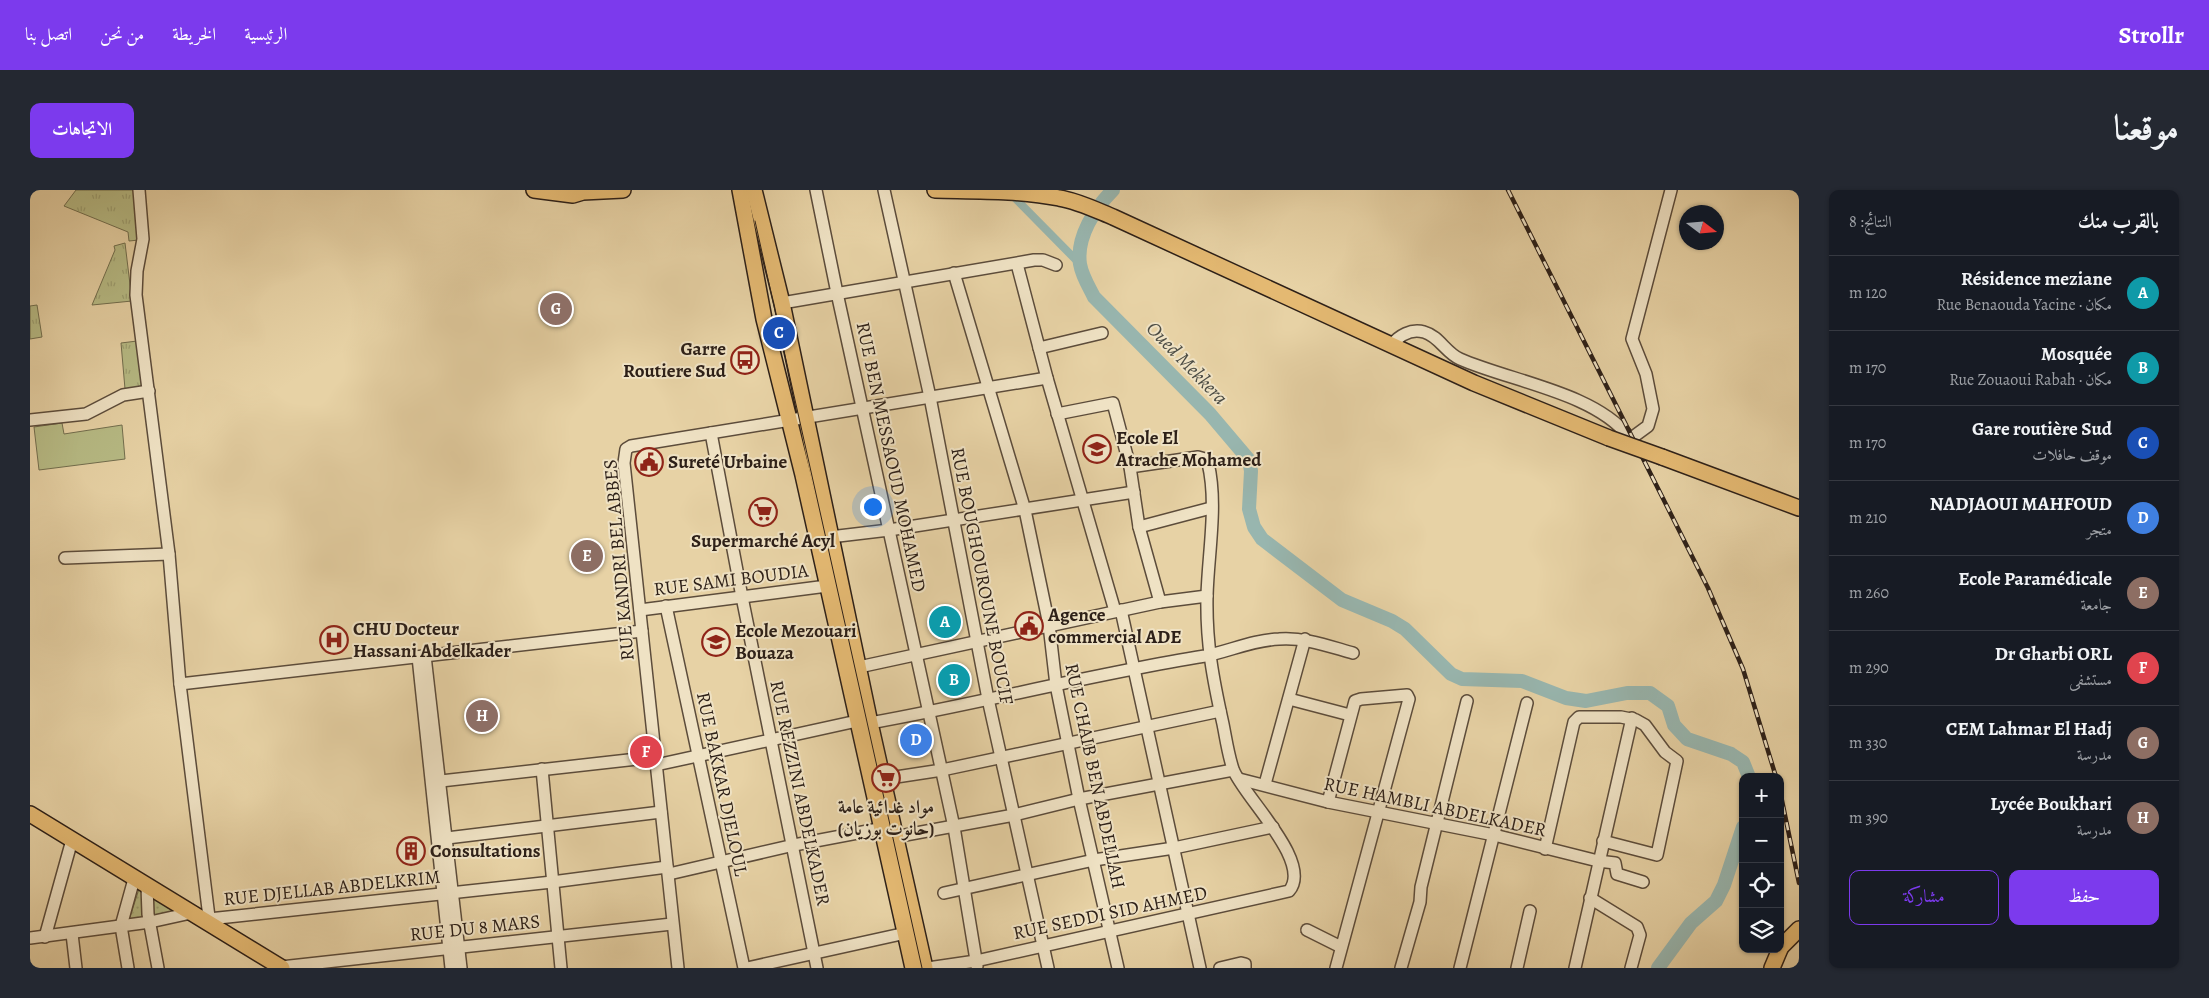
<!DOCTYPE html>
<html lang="ar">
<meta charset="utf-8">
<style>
body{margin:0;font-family:Alegreya,Amiri,serif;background:#242831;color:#f1f3f6;direction:rtl}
.controls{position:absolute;right:15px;bottom:15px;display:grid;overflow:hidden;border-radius:10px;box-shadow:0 1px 4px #0004}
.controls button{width:45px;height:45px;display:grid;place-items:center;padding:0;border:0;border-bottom:1px solid #363941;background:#171b24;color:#f1f3f6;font:25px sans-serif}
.compass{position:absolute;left:1649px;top:15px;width:45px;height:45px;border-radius:50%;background:#171b24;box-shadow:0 1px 4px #0004;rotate:106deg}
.you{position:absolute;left:842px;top:316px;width:18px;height:18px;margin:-12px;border:4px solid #fff;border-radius:50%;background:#1a73e8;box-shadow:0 0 0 8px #1a73e833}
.badge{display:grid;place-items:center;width:32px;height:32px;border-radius:50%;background:#7c3aed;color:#fff;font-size:16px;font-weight:700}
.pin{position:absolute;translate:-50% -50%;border:2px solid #fff;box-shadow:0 1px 5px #0006}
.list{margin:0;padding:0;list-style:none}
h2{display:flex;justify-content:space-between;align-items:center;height:65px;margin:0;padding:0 20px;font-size:21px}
h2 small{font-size:16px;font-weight:400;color:#9ea1a6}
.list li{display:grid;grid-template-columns:32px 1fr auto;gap:15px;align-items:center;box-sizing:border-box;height:75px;padding:0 20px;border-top:1px solid #363941}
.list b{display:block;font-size:19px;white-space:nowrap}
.list p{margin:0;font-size:16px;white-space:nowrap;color:#9ea1a6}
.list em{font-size:16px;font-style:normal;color:#9ea1a6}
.actions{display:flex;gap:10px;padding:15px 20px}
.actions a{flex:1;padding:11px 0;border:1px solid #7c3aed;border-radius:10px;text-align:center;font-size:18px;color:#7c3aed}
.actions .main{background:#7c3aed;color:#fff}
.icon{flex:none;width:28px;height:28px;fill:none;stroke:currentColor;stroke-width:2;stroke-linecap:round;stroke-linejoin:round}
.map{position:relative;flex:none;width:1769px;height:778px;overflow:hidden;direction:ltr;border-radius:10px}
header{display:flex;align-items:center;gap:30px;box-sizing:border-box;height:70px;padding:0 25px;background:#7c3aed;color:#fff}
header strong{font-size:24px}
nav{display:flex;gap:28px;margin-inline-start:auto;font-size:18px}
.intro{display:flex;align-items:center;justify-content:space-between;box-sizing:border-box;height:120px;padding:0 30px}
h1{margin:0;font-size:35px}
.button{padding:12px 22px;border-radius:10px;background:#7c3aed;color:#fff;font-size:18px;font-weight:700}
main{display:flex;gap:30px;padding:0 30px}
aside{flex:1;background:#171b24;border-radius:10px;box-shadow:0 1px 4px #0004}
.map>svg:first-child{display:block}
.grass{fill:url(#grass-tufts);stroke:#726e4e}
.park{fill:url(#park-dots);stroke:#726e4e}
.pitch{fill:#b7bb85;stroke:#726e4e}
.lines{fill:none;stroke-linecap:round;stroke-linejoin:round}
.canal{stroke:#98b6af;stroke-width:8}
.river{stroke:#98b6af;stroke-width:14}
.minor-casing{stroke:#5c4c3b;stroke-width:14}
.major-casing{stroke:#2d2018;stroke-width:18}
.minor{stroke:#efe2c4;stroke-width:11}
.major{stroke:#e4b972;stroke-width:15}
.tram{stroke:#2d2018;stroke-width:1}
.rail-casing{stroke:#2d2018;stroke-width:4.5}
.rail{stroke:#efe2c4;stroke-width:2.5;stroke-dasharray:8;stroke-linecap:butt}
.major-bridge-casing{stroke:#2d2018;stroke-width:18;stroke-linecap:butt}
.major-bridge{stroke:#e4b972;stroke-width:15}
.labels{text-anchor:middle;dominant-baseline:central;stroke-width:4;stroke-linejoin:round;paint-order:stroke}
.poi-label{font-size:19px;font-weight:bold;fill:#2d2018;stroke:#efe2c4;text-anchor:start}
.street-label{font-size:19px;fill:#2d2018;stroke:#efe2c4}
.water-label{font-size:20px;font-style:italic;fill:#4d4d45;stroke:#efe2c4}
</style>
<header>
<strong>Strollr</strong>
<nav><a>الرئيسية</a><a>الخريطة</a><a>من نحن</a><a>اتصل بنا</a></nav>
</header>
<div class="intro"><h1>موقعنا</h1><a class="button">الاتجاهات</a></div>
<main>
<aside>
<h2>بالقرب منك<small>النتائج: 8</small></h2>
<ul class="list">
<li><span class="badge" style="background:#0f9aa8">A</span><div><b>Résidence meziane</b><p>مكان · Rue Benaouda Yacine</p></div><em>120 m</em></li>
<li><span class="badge" style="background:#0f9aa8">B</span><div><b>Mosquée</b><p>مكان · Rue Zouaoui Rabah</p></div><em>170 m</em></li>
<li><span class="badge" style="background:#1a4fb4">C</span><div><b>Gare routière Sud</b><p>موقف حافلات</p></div><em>170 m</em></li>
<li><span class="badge" style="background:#3f7fe0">D</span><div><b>NADJAOUI MAHFOUD</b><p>متجر</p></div><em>210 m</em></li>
<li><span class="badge" style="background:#8d6e63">E</span><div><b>Ecole Paramédicale</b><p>جامعة</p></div><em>260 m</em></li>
<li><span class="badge" style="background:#e0444e">F</span><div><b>Dr Gharbi ORL</b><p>مستشفى</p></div><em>290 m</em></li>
<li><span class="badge" style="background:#8d6e63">G</span><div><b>CEM Lahmar El Hadj</b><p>مدرسة</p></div><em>330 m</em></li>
<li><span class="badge" style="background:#8d6e63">H</span><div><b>Lycée Boukhari</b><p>مدرسة</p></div><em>390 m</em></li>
</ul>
<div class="actions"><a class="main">حفظ</a><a>مشاركة</a></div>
</aside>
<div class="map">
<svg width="1769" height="778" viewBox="0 0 1769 778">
<defs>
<pattern id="grass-tufts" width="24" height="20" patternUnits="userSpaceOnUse" patternTransform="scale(1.25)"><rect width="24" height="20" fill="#b7bb85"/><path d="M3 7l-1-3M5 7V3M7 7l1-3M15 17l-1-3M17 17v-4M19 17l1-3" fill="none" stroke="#9ea072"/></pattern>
<pattern id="park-dots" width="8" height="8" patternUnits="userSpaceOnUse" patternTransform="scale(1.25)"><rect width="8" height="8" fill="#b7bb85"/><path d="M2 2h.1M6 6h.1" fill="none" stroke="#9ea072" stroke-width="1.8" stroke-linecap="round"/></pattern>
</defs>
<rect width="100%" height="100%" fill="#e7d2a5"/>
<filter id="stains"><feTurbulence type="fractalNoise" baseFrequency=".004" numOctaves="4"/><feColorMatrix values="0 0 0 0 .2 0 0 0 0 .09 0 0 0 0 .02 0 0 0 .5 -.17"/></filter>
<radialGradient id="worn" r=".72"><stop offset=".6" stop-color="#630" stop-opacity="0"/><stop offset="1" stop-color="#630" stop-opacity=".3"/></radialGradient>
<g class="grass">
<polygon points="46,0 105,0 109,50 99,51 98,42 34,16"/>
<polygon points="95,53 102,111 62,115 85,60 84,56"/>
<polygon points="7,115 12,147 0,149 0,116"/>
<polygon points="107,151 113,198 95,199 91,153"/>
</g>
<polygon class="park" points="110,696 153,723 99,730"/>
<polygon class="pitch" points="32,233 34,244 92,235 95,269 9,280 4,237"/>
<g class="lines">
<polyline class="canal" points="980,3 1050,74"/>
<g class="river">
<path d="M1083 0C1065 18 1046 47 1050 74 1052 86 1059 97 1064 107L1180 224 1219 270 1221 281 1219 319 1224 337 1232 349 1312 410 1362 431 1375 439 1421 484 1432 489 1492 491 1536 508 1556 511 1597 503H1620L1638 516 1644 535 1657 549 1701 564 1713 572 1719 587"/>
<polyline points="1628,778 1661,733 1686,711 1694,695 1713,637"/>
</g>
<defs>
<g id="minor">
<polyline points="109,0 113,49 107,81 106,105 139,364 150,494 180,735"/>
<polyline points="786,0 807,103 924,637 947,776"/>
<polyline points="854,0 900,207 958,509 1018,778"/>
<polyline points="987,74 1017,188 1085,421"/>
<polyline points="924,83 995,320 1019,435 1026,495 1049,609 1088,778"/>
<polyline points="752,113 1004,70 1013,70 1026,75"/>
<path d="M1361 155C1369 146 1381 138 1394 142 1409 146 1416 163 1430 169 1480 191 1565 203 1598 246L1603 247 1618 236 1623 219 1616 184 1602 149 1641 0"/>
<polyline points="1009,158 1072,143"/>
<polyline points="1027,224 1083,213 1100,277 1109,337 1130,412"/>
<polyline points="0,230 56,224 93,205 119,201"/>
<polyline points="681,243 712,407 787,778"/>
<polyline points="1109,337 1181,318"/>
<polyline points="800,347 859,340 1104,302"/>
<polyline points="35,368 139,364"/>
<polyline points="636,416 714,778"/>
<polyline points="610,420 797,396"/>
<polyline points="1091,420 1170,778"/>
<polyline points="395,466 431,778"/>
<polyline points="388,467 421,778"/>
<polyline points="829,477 1130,412 1177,406"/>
<polyline points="150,494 612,441"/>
<polyline points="1259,509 1320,525"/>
<path d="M840 533C952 513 1062 484 1175 466 1200 461 1223 450 1249 449 1274 447 1298 456 1323 463"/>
<polyline points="626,575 827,531"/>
<polyline points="512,579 531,778"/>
<polyline points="853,589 912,580 1190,521"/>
<polyline points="1209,589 1298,612 1464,645 1568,671 1585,673 1587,684 1613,692"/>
<polyline points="402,592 625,567"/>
<polyline points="1235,594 1275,449"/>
<polyline points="1298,612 1325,511 1331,509 1377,505 1379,509 1306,778"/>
<polyline points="417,648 631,622"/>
<polyline points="859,648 984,625 1049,609 1203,580"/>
<polyline points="1515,659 1544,532 1549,527 1591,527 1606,530 1615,535 1635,562 1647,571 1627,665 1573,651"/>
<polyline points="639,684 764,655 859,637"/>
<polyline points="117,696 118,724 128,778"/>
<polyline points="914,703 1064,670 1144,658 1243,637"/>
<polyline points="1560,708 1607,737 1610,745 1601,778"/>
<polyline points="179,729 522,692 637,677"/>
<polyline points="1277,740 1311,757"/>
<polyline points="42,744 46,778"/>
<polyline points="15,747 42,650"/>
<polyline points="0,748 120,732 161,723"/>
<polyline points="251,777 642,734"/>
<polyline points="98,778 91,736 104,689"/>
<polyline points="648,778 594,273 596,259 601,256 1017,188"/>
<polyline points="717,778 876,743"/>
<path d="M898 778 946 771 1259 701C1284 672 1212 605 1203 579 1198 564 1196 549 1193 534 1183 489 1176 453 1177 406 1178 364 1188 314 1178 273L1175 269 1168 267 1100 277"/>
<polyline points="1190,778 1211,773 1215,774 1215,778"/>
<polyline points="1371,778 1390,712 1391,697 1437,511"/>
<polyline points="1430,778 1497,513"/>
<polyline points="1487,778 1500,721"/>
<polyline points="1545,778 1602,528"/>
</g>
<g id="major">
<polyline points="504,0 543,5 553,2 593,0"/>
<polyline points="710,0 734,129 773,285 883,778"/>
<polyline points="724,0 752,113 840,533 895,778"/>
<path d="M905 0C946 1 988 0 1029 8 1048 11 1066 20 1083 27L1444 193 1579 248"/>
<polyline points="1632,267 1769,318"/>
<polyline points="0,624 252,778"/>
<polyline points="1750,758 1769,739"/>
<polyline points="1742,778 1750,759"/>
</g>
</defs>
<use href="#minor" class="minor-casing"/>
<use href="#major" class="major-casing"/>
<use href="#minor" class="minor"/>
<use href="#major" class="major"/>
<polyline class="tram" points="725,31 892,778"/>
<defs>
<g id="rail">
<polyline points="1478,0 1678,398 1713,479 1746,587"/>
<polyline points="1750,601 1769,693"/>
</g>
</defs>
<use href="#rail" class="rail-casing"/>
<use href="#rail" class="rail"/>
<defs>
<polyline id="major-bridge" points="1579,248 1632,267"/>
</defs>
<use href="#major-bridge" class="major-bridge-casing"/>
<use href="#major-bridge" class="major-bridge"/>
</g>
<defs>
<symbol id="bus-ring" viewBox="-11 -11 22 22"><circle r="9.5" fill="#efe2c4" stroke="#8f2418" stroke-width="1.5"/><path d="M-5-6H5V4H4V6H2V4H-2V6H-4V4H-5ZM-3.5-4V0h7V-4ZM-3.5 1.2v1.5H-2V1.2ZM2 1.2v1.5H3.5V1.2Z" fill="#8f2418"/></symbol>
<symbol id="school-ring" viewBox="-11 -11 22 22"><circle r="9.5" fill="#efe2c4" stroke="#8f2418" stroke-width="1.5"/><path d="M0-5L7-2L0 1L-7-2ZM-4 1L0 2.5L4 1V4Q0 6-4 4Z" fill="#8f2418"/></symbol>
<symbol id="civic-ring" viewBox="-11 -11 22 22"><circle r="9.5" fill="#efe2c4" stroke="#8f2418" stroke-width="1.5"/><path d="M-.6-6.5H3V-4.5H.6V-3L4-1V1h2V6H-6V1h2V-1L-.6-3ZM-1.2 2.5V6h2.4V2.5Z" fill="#8f2418"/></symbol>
<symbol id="supermarket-ring" viewBox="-11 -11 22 22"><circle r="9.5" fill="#efe2c4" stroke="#8f2418" stroke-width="1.5"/><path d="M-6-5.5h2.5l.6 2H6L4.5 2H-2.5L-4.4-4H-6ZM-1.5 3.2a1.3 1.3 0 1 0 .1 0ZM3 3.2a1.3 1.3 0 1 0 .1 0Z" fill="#8f2418"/></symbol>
<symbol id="hospital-ring" viewBox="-11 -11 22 22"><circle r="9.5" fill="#efe2c4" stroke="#8f2418" stroke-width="1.5"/><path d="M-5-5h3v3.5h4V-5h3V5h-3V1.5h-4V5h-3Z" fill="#8f2418"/></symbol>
<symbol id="building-ring" viewBox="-11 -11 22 22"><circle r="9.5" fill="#efe2c4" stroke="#8f2418" stroke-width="1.5"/><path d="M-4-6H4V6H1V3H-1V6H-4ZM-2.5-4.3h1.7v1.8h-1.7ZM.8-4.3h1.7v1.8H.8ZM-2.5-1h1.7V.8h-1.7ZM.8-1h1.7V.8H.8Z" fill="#8f2418"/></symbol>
</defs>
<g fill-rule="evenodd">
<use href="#bus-ring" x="699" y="154" width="32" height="32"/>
<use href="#school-ring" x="1051" y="243" width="32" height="32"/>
<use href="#civic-ring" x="603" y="256" width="32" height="32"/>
<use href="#supermarket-ring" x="717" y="306" width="32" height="32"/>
<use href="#civic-ring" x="983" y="420" width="32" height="32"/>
<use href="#hospital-ring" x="288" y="434" width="32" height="32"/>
<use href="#school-ring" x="670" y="436" width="32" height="32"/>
<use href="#supermarket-ring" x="840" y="572" width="32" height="32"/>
<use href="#building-ring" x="365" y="645" width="32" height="32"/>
</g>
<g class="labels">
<g class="poi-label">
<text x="696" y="159" text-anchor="end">Garre<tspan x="696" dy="22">Routiere Sud</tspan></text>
<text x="1086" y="248">Ecole El<tspan x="1086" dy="22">Atrache Mohamed</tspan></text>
<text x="638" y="272">Sureté Urbaine</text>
<text x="733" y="351" text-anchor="middle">Supermarché Acyl</text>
<text x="1018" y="425">Agence<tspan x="1018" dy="22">commercial ADE</tspan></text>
<text x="323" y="439">CHU Docteur<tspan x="323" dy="22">Hassani Abdelkader</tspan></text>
<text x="705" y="441">Ecole Mezouari<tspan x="705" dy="22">Bouaza</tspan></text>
<text x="856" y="617" text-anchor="middle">مواد غدائية عامة<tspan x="856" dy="22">(حانوت بوزيان)</tspan></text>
<text x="400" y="661">Consultations</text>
</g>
<g class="street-label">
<text transform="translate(861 267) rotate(78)">RUE BEN MESSAOUD MOHAMED</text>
<text transform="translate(589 370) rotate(-95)">RUE KANDRI BEL ABBES</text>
<text transform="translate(952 386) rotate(79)">RUE BOUGHOUROUNE BOUCIF</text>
<text transform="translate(701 390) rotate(-7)">RUE SAMI BOUDIA</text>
<text transform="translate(1065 586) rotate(78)">RUE CHAIB BEN ABDELLAH</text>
<text transform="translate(692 594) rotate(78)">RUE BAKKAR DJELOUL</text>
<text transform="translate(770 603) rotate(78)">RUE REZZINI ABDELKADER</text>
<text transform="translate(1405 617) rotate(12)">RUE HAMBLI ABDELKADER</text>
<text transform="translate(302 698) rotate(-6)">RUE DJELLAB ABDELKRIM</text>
<text transform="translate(1080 723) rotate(-12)">RUE SEDDI SID AHMED</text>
<text transform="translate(445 738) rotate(-6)">RUE DU 8 MARS</text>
</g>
<g class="water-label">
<text transform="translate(1157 173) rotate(46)">Oued Mekkera</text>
</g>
</g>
<rect width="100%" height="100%" filter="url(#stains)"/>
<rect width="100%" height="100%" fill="url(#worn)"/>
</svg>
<div class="controls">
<button>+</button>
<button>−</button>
<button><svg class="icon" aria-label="locate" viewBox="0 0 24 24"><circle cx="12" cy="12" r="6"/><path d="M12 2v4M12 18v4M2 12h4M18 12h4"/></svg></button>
<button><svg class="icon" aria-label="layers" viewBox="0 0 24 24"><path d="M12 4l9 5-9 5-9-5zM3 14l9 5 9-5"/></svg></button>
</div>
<svg class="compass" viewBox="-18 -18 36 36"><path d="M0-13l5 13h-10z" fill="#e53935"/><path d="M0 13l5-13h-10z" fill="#9ea1a6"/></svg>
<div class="you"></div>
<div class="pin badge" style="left:915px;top:432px;background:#0f9aa8">A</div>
<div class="pin badge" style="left:924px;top:490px;background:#0f9aa8">B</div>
<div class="pin badge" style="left:749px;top:143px;background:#1a4fb4">C</div>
<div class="pin badge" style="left:886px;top:550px;background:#3f7fe0">D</div>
<div class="pin badge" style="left:557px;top:366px;background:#8d6e63">E</div>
<div class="pin badge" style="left:616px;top:562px;background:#e0444e">F</div>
<div class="pin badge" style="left:526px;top:119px;background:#8d6e63">G</div>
<div class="pin badge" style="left:452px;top:526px;background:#8d6e63">H</div>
</div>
</main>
